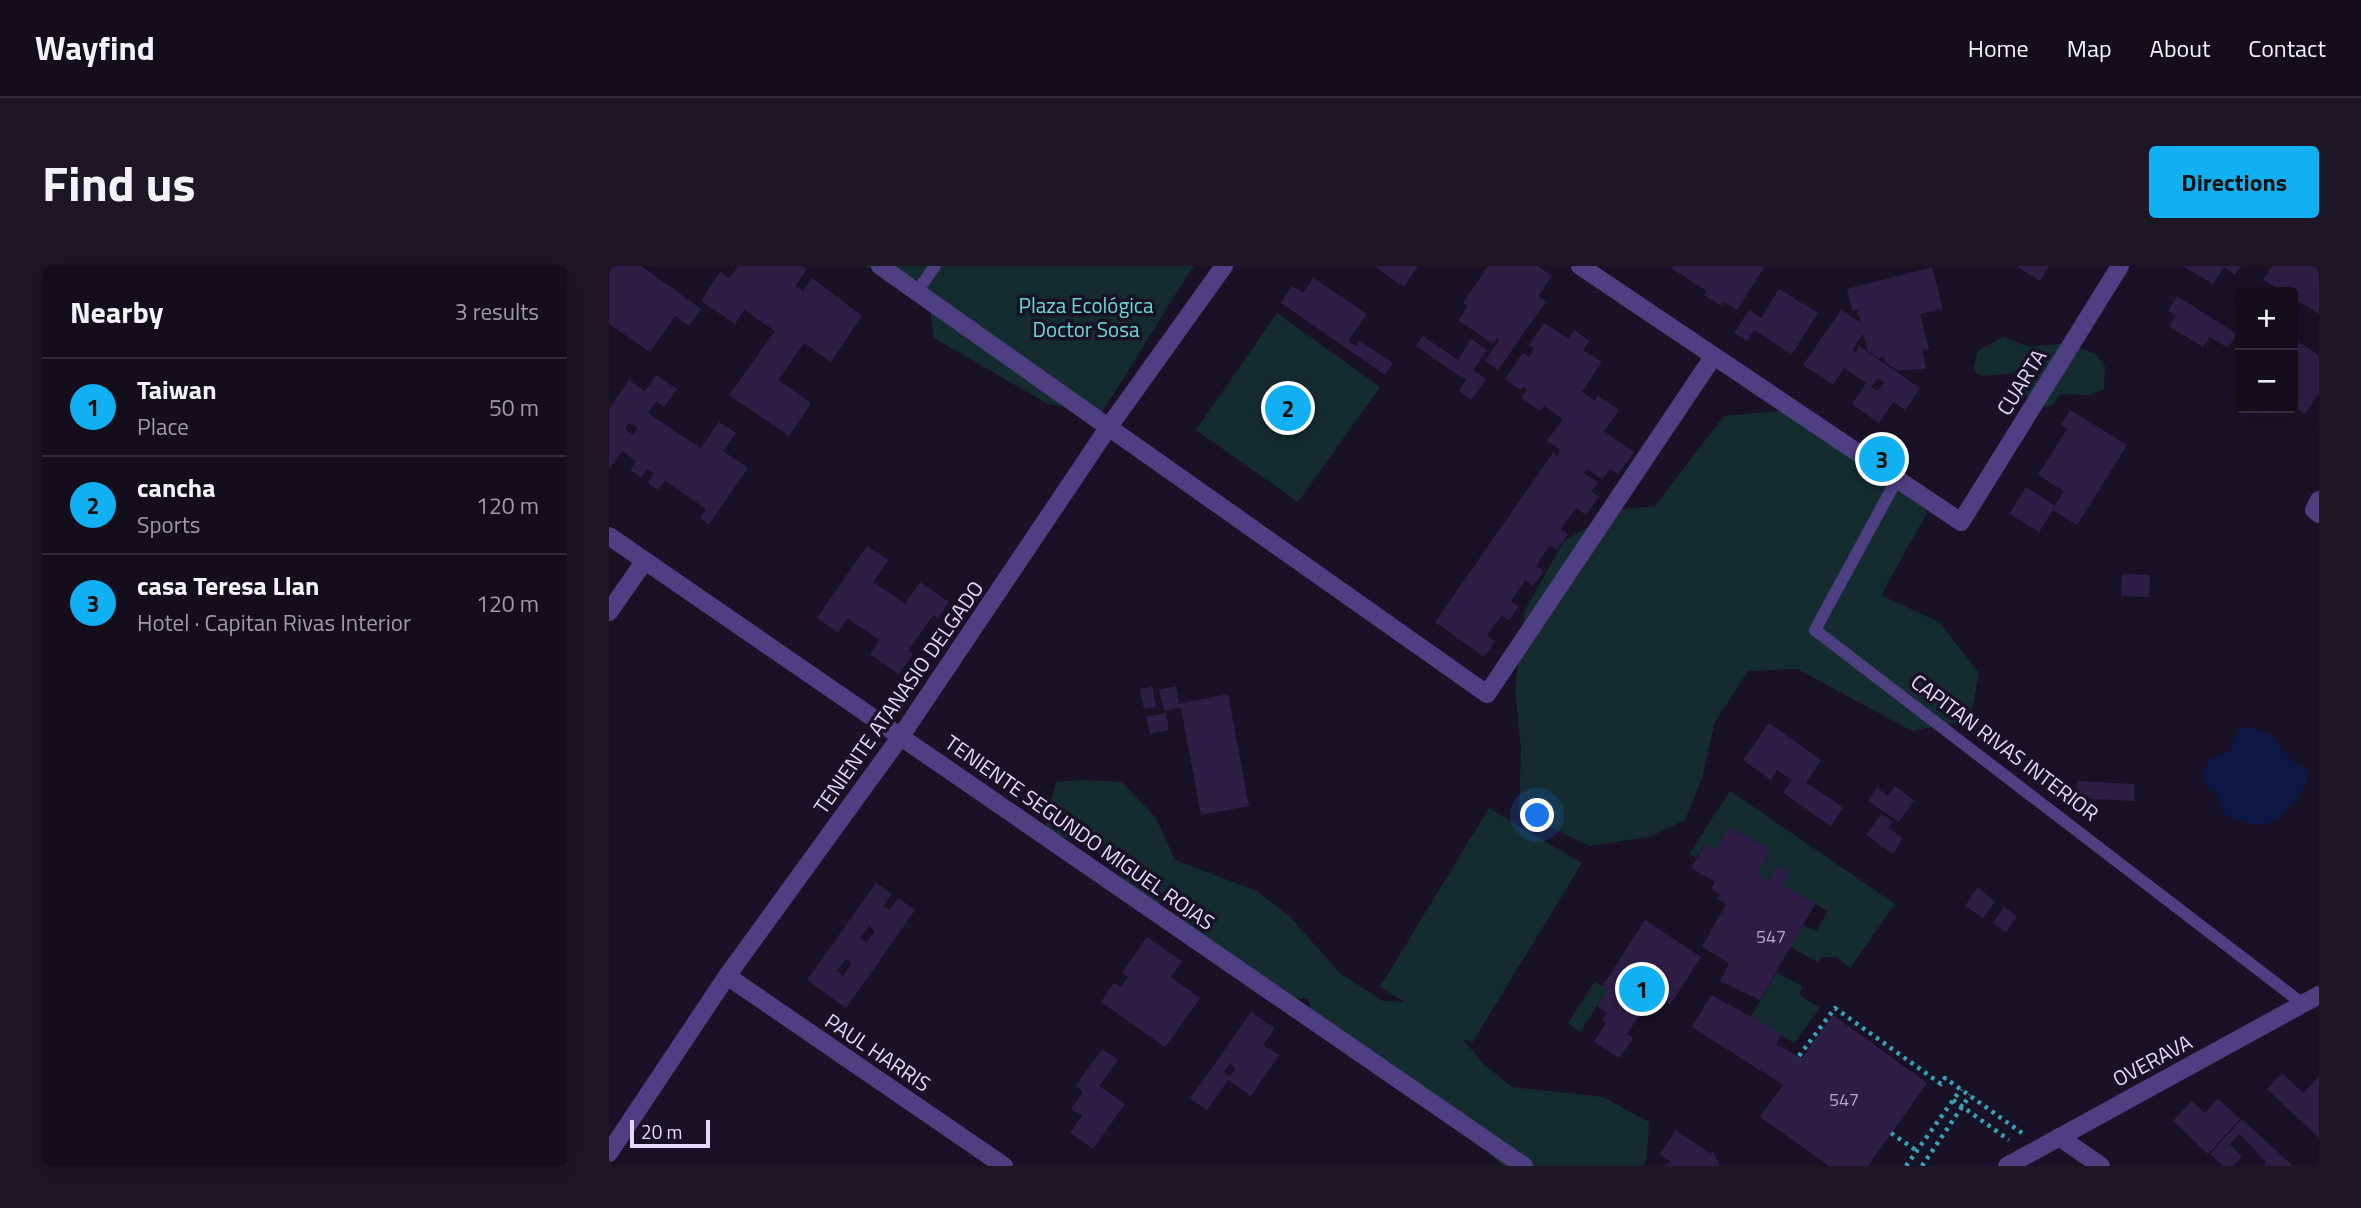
<!DOCTYPE html>
<meta charset="utf-8">
<style>
body{margin:0;font-family:"Titillium Web",sans-serif;background:#1c1625;color:#f1f3f6}
.controls{position:absolute;right:21px;top:21px;display:grid;overflow:hidden;border-radius:7px;box-shadow:0 7px 28px #0002}
.controls button{width:63px;height:63px;display:grid;place-items:center;padding:0;border:0;border-bottom:2px solid #322d3b;background:#130d1c;color:#f1f3f6;font:35px sans-serif}
.scale{position:absolute;left:21px;bottom:18px;width:80px;box-sizing:border-box;padding-left:7px;border:4px solid #e4d8fd;border-top:0;font-size:19px;line-height:24px;white-space:nowrap;color:#e4d8fd;-webkit-text-stroke:5px #191126;paint-order:stroke}
.you{position:absolute;left:929px;top:550px;width:24px;height:24px;margin:-18px;border:5px solid #fff;border-radius:50%;background:#1a73e8;box-shadow:0 0 0 10px #1a73e833}
.badge{display:grid;place-items:center;width:46px;height:46px;border-radius:50%;background:#10b0f2;color:#111;font-size:23px;font-weight:700}
.pin{position:absolute;translate:-50% -50%;border:4px solid #fff;box-shadow:0 2px 7px #0006}
.list{margin:0;padding:0;list-style:none}
h2{display:flex;justify-content:space-between;align-items:center;height:91px;margin:0;padding:0 28px;font-size:30px}
h2 small{font-size:23px;font-weight:400;color:#9d9ca3}
.list li{display:grid;grid-template-columns:46px 1fr auto;gap:21px;align-items:center;box-sizing:border-box;height:98px;padding:0 28px;border-top:2px solid #322d3b}
.list b{display:block;font-size:26px;white-space:nowrap}
.list p{margin:0;font-size:23px;white-space:nowrap;color:#9d9ca3}
.list em{font-size:23px;font-style:normal;color:#9d9ca3}
.map{position:relative;flex:none;width:1710px;height:900px;overflow:hidden;border-radius:7px}
header{display:flex;align-items:center;gap:42px;box-sizing:border-box;height:98px;padding:0 35px;background:#130d1c;border-bottom:2px solid #322d3b}
header strong{font-size:33px}
nav{display:flex;gap:38px;margin-inline-start:auto;font-size:24px}
.intro{display:flex;align-items:center;justify-content:space-between;box-sizing:border-box;height:168px;padding:0 42px}
h1{margin:0;font-size:49px}
.button{padding:18px 32px;border-radius:7px;background:#10b0f2;color:#111;font-size:24px;font-weight:700}
main{display:flex;gap:42px;padding:0 42px}
aside{flex:1;background:#130d1c;border-radius:7px;box-shadow:0 7px 28px #0002}
.map>svg:first-child{display:block}
.green{fill:#142c30}
.water{fill:#0d1743}
.building{fill:#2e1e46;fill-rule:evenodd}
.lines{fill:none;stroke-linecap:round;stroke-linejoin:round}
.path{stroke:#37a2b3;stroke-width:4.5;stroke-dasharray:3.5 5;stroke-linecap:butt}
.lane{stroke:#4e3f83;stroke-width:12}
.street{stroke:#4e3f83;stroke-width:18}
.labels{text-anchor:middle;dominant-baseline:central;stroke-width:7;stroke-linejoin:round;paint-order:stroke}
.number-label{font-size:18px;fill:#b6aacf}
.park-label{font-size:21px;fill:#68dad3;stroke:#191126}
.street-label{font-size:21px;fill:#e4d8fd;stroke:#191126}
</style>
<header>
<strong>Wayfind</strong>
<nav><a>Home</a><a>Map</a><a>About</a><a>Contact</a></nav>
</header>
<div class="intro"><h1>Find us</h1><a class="button">Directions</a></div>
<main>
<aside>
<h2>Nearby<small>3 results</small></h2>
<ul class="list">
<li><span class="badge">1</span><div><b>Taiwan</b><p>Place</p></div><em>50 m</em></li>
<li><span class="badge">2</span><div><b>cancha</b><p>Sports</p></div><em>120 m</em></li>
<li><span class="badge">3</span><div><b>casa Teresa Llan</b><p>Hotel · Capitan Rivas Interior</p></div><em>120 m</em></li>
</ul>
</aside>
<div class="map">
<svg width="1710" height="900" viewBox="0 0 1710 900">
<rect width="100%" height="100%" fill="#191126"/>
<g class="green">
<path d="M253,0H585C552,48 525,99 492,147L439,138L325,72L317,16Z"/>
<path d="M668,47L771,121L689,236L587,164Z"/>
<path d="M1394,71L1421,81L1457,77L1486,88L1496,100L1495,123L1481,129L1451,128L1444,139L1437,141L1423,136L1413,125L1415,111L1410,107L1374,110L1367,107L1365,100L1369,85Z"/>
<path d="M1171,145L1246,187L1288,195L1318,247L1272,329L1330,356L1370,407L1361,454L1303,465L1188,403L1139,405L1106,456L1093,512L1076,554L1040,571L980,580L910,546L912,482L906,424L916,344L955,275L1008,244L1046,240L1115,150Z"/>
<path d="M473,514L513,516L547,552L566,594L648,625L680,650L732,708L774,735L795,736L771,721L880,542L973,597L863,777L853,772L874,798L903,821L994,831L1040,856L1038,892L1034,900H894L880,887L862,861L710,770L699,733L657,731L584,679L561,638H521L505,593L436,563L447,516Z"/>
<path d="M1121,525L1286,638L1241,702L1227,691H1213L1209,696L1181,681L1194,659L1207,665L1219,645L1173,619L1180,606L1169,600L1160,615L1148,608L1161,584L1120,561L1107,584L1096,578L1087,592L1080,588Z"/>
<path d="M1167,707L1194,720L1190,729L1211,742L1185,777L1142,751Z"/>
<path d="M986,715L998,724L971,766L959,757Z"/>
</g>
<path class="water" d="M1638,461L1663,469L1684,496L1699,503C1699,516 1694,524 1687,534C1665,564 1646,564 1614,548L1609,529L1598,522L1593,509L1600,493L1620,486L1629,463Z"/>
<g class="building">
<path d="M0,0H32L92,43L80,60L66,50L41,86L0,58Z"/>
<path d="M129,0H194L198,3L186,20L194,25L203,12L253,50L222,96L195,77L169,114L202,137L180,170L120,129L166,65L135,44L126,58L92,35L111,6L120,13Z"/>
<path d="M765,0H809L795,21Z"/>
<path d="M879,0H929L943,10L929,30L937,35L889,104L876,95L890,74L888,72L884,78L849,54L859,40L854,37Z"/>
<path d="M1064,0H1156L1128,44L1115,36L1113,40L1095,29L1098,25L1063,3Z"/>
<path d="M1407,0H1440L1431,15Z"/>
<path d="M1574,0H1632L1626,9L1615,1L1604,18Z"/>
<path d="M1663,0H1710V48L1684,32V26H1675L1654,14Z"/>
<path d="M1323,1L1334,43L1311,48L1320,83L1313,84L1317,103L1288,104L1277,97L1275,91L1269,92L1259,85L1254,68L1243,84L1247,86L1250,80L1311,122L1296,144L1284,136L1270,157L1243,138L1257,117L1235,102L1224,119L1194,99L1232,44L1252,57L1248,44L1243,45L1238,23ZM1269,112L1275,117L1269,125L1262,121Z"/>
<path d="M704,12L758,48L739,75L747,80L751,75L784,97L776,109L672,37L683,20L694,27Z"/>
<path d="M1170,23L1209,47L1183,88L1145,64L1138,75L1125,67L1140,44L1152,52Z"/>
<path d="M1568,30L1628,68L1619,82L1601,71L1594,81L1560,60L1567,50L1559,45Z"/>
<path d="M935,57L959,73L965,64L980,75L974,84L993,96L973,126L986,135L989,130L1010,144L995,165L1025,186L1009,208L1001,203L993,213L978,203L975,207L989,216L982,225L990,231L977,249L967,242L952,263L959,268L948,284L941,279L927,300L935,305L924,320L916,314L902,335L910,340L900,354L892,350L878,370L886,375L875,391L826,356L944,187L948,190L952,184L938,175L954,153L935,140L931,145L912,132L918,124L914,121L912,124L896,113L914,87L920,91L925,83L920,79Z"/>
<path d="M814,70L849,94L862,73L878,84L864,104L877,113L862,134L850,125L857,114L807,80Z"/>
<path d="M1689,76L1710,89V127L1696,148L1684,140V85Z"/>
<path d="M47,109L68,123L55,141L47,136L39,147L92,182L110,156L127,167L114,185L139,202L100,258L91,252L97,243L56,215L49,224L39,217L45,207L38,203L32,211L21,204L27,195L13,185L0,203V143L20,114L36,125ZM20,157L29,162L24,169L16,163Z"/>
<path d="M1461,144L1518,179L1468,259L1444,244L1430,266L1400,248L1417,221L1446,240L1455,225L1429,209L1458,163L1452,159Z"/>
<path d="M258,280L279,294L264,316L296,338L311,316L340,336L329,352L324,349L299,385L304,388L290,408L261,388L270,374L239,352L229,366L208,352Z"/>
<path d="M1513,308L1541,309L1540,331L1512,330Z"/>
<path d="M543,420L547,441L535,443L531,423Z"/>
<path d="M567,420L570,438L619,428L640,540L592,549L572,442L555,445L550,424Z"/>
<path d="M557,447L560,464L541,468L537,451Z"/>
<path d="M1160,457L1212,494L1197,516L1234,542L1222,560L1174,527L1183,514L1168,504L1162,514L1134,494Z"/>
<path d="M1468,515L1525,518V535L1467,532Z"/>
<path d="M1286,520L1305,534L1290,556L1259,535L1268,522L1279,530Z"/>
<path d="M1272,548L1284,556L1279,562L1294,572L1284,588L1257,569Z"/>
<path d="M1120,561L1161,584L1148,608L1160,615L1169,600L1181,606L1173,619L1206,638L1151,734L1111,715L1120,697L1093,681L1117,638L1108,633L1111,628L1102,623L1106,616L1082,602L1096,578L1107,584Z"/>
<path d="M267,617L283,628L274,640L281,644L289,632L306,644L237,742L198,714ZM260,660L266,665L257,677L251,672ZM237,693L243,697L234,710L228,705Z"/>
<path d="M1369,621L1386,636L1374,652L1356,640Z"/>
<path d="M1395,641L1408,650L1397,666L1384,657Z"/>
<path d="M1036,654L1092,691L1061,739L1044,728L1018,768L1024,772L1010,792L985,776L997,757L993,754L998,747L988,740L998,724L993,721Z"/>
<path d="M538,671L573,695L562,711L591,732L556,781L492,736L505,717L512,721L519,711L513,707Z"/>
<path d="M1102,729L1172,767L1167,779L1193,792L1224,749L1318,817L1259,900H1220L1151,851L1174,819L1083,761Z"/>
<path d="M642,746L666,762L654,779L670,789L642,830L619,814L598,844L581,833ZM621,798L627,802L621,810L615,806Z"/>
<path d="M493,783L509,794L490,820L516,838L484,883L461,867L473,850L462,843L474,826L467,820Z"/>
<path d="M1673,807L1694,827L1710,810V872L1658,823Z"/>
<path d="M1609,833L1631,853L1599,888L1564,855L1583,835L1596,847Z"/>
<path d="M1633,853L1684,900H1654L1657,896L1630,868L1621,878L1633,891L1624,900H1614L1601,888Z"/>
<path d="M1067,864L1101,887L1104,886L1111,900H1052L1062,896L1051,888Z"/>
</g>
<g class="lines">
<g class="path">
<path d="M1190,790L1226,742L1332,818L1336,812L1413,867"/>
<path d="M1344,834L1400,874"/>
<path d="M1282,867L1308,885"/>
<path d="M1297,900L1352,823"/>
<path d="M1313,900L1361,829"/>
</g>
<g class="lane">
<path d="M307,27L326,0"/>
<path d="M1287,215L1206,364L1694,738"/>
</g>
<g class="street">
<path d="M271,0L878,428L1104,91"/>
<path d="M971,0L1352,256L1511,0"/>
<path d="M1710,234L1705,244L1710,248"/>
<path d="M0,270L915,900"/>
<path d="M0,346L35,296"/>
<path d="M118,710L395,900"/>
<path d="M1450,871L1492,900"/>
<path d="M0,887L118,710L292,470L499,162L615,0"/>
<path d="M1398,900L1710,729"/>
</g>
</g>
<g class="labels">
<g class="number-label">
<text x="1162" y="670">547</text>
<text x="1235" y="833">547</text>
</g>
<g class="park-label">
<text x="477" y="39">Plaza Ecológica<tspan x="477" dy="24">Doctor Sosa</tspan></text>
</g>
<g class="street-label">
<text transform="translate(1412 116) rotate(-58)">CUARTA</text>
<text transform="translate(289 431) rotate(-55)">TENIENTE ATANASIO DELGADO</text>
<text transform="translate(1396 481) rotate(37)">CAPITAN RIVAS INTERIOR</text>
<text transform="translate(471 566) rotate(35)">TENIENTE SEGUNDO MIGUEL ROJAS</text>
<text transform="translate(269 786) rotate(34)">PAUL HARRIS</text>
<text transform="translate(1543 794) rotate(-28)">OVERAVA</text>
</g>
</g>
</svg>
<div class="controls">
<button>+</button>
<button>−</button>
</div>
<div class="scale">20 m</div>
<div class="you"></div>
<div class="pin badge" style="left:1033px;top:723px">1</div>
<div class="pin badge" style="left:679px;top:142px">2</div>
<div class="pin badge" style="left:1273px;top:193px">3</div>
</div>
</main>
